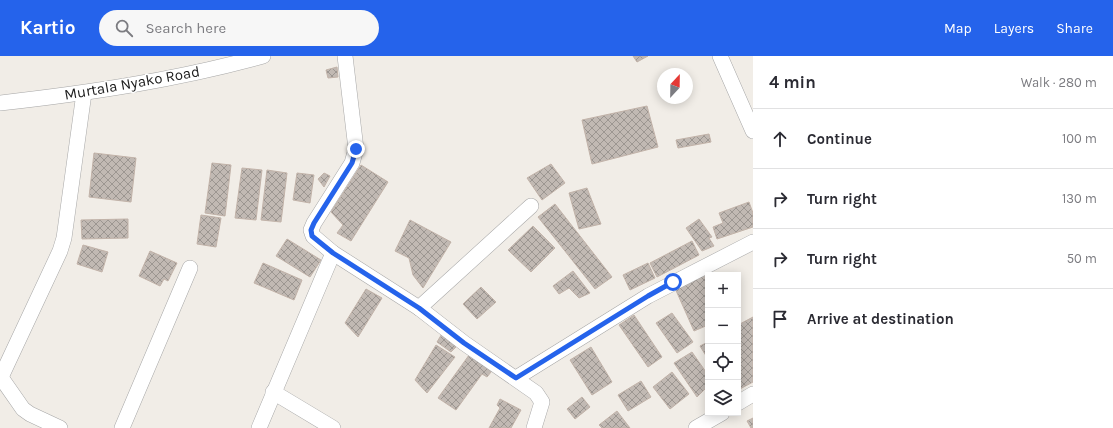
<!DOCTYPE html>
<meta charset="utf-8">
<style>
body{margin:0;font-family:Karla,sans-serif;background:#f7f7f7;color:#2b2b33}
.controls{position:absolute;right:12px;bottom:12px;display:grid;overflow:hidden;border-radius:0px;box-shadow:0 2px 10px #0003}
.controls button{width:36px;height:36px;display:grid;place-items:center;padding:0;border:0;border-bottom:1px solid #e1e1e2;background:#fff;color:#2b2b33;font:20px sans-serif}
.compass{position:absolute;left:657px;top:12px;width:36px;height:36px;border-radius:50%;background:#fff;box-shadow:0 2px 10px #0003;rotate:22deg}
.stop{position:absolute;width:12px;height:12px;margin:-9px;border:3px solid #2563eb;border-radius:50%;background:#fff}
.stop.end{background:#2563eb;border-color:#fff;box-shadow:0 1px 4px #0008}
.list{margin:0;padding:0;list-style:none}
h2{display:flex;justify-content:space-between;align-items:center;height:52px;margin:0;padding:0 16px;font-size:17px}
h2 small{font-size:13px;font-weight:400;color:#7c7c81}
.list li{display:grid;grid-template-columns:26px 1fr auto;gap:12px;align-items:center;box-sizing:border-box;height:60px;padding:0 16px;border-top:1px solid #e1e1e2}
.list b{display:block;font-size:15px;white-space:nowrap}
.list em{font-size:13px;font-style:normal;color:#7c7c81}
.icon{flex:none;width:22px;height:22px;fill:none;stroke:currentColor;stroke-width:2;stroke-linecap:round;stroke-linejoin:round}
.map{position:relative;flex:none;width:753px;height:372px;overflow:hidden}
header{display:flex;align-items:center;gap:24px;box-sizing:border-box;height:56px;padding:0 20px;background:#2563eb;color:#fff}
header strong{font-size:19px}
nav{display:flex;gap:22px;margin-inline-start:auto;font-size:14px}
.search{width:280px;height:36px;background:#f7f7f7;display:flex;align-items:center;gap:10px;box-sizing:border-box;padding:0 14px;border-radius:22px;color:#7c7c81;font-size:15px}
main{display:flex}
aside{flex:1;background:#fff}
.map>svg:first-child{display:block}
.building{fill:url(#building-cross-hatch);stroke:#c2b3a9}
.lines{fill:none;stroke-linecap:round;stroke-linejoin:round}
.minor-casing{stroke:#a7a7a7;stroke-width:16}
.minor{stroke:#fff;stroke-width:15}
.route{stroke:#2563eb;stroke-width:5}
.labels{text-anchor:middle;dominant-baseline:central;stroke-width:3;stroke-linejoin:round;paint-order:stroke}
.street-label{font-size:15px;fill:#202020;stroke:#fff}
</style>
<header>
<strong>Kartio</strong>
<div class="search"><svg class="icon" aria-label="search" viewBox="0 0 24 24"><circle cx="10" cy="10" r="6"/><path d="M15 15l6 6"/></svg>Search here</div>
<nav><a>Map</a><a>Layers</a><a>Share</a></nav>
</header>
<main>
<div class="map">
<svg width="753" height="372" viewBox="0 0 753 372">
<defs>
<pattern id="building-cross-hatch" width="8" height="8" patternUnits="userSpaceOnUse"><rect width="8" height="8" fill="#c1b9b3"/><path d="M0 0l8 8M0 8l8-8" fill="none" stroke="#9c9691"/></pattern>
</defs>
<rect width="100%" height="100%" fill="#f1ede7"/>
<g class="building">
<path d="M633,0H648L637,6Z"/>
<path d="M337,11L338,21L328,22L326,14Z"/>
<path d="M647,50L658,91L592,108L582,64Z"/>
<path d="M709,78L711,86L678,92L676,84Z"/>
<path d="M94,97L136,102L131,146L89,141Z"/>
<path d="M212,107L231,109L225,160L205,157Z"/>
<path d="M551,108L565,127L542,144L527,122Z"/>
<path d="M361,109L388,126L351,185L337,177L343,169L331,156Z"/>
<path d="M242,112L262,114L256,164L235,162Z"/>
<path d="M267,114L287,117L281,166L261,164Z"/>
<path d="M297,117L314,119L310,147L293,144Z"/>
<path d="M324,117L330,120L324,131L318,123Z"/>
<path d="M587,132L601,168L579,173L569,137Z"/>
<path d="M749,146L753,157V171L717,183L713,171L723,167L719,157Z"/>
<path d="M555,148L612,221L595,233L538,161Z"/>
<path d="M201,159L221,162L216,191L197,188Z"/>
<path d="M128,163V182L82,183L81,164Z"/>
<path d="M699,163L712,181L709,182L714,190L702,195L686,172Z"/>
<path d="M410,164L451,186L423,232L413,219L409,202L395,195Z"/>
<path d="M533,170L555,192L531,216L508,194Z"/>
<path d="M287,183L321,204L310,221L276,200Z"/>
<path d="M692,185L699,199L657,221L650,207Z"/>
<path d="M83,189L108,196L102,216L77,208Z"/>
<path d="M150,195L177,207L168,225L164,223L160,230L139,220Z"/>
<path d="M263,207L302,224L294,244L254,227Z"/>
<path d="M648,207L655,222L630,234L623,219Z"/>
<path d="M573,215L590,237L579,242L569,232L559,238L553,230Z"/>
<path d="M705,217L708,225V269L694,275L674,230Z"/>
<path d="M481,231L496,246L477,263L463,248Z"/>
<path d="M366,233L382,242L358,281L345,267Z"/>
<path d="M672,257L693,286L677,297L656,267Z"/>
<path d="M634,259L662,301L648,311L619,269Z"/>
<path d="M753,261V326L738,334V269Z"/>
<path d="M443,276L459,288L451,296L437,286Z"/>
<path d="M708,286V303L700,290Z"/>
<path d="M436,289L455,301L427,337L415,324Z"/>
<path d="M591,291L612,326L592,339L570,304Z"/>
<path d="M472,295L495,311L487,321L482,318L456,354L438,342Z"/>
<path d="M692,296L708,319V330L697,341L674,307Z"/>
<path d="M672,316L689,338L670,353L653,331Z"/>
<path d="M641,325L651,341L628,355L618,339Z"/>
<path d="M582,341L590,351L575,363L567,353Z"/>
<path d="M500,343L521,354L511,372H489L500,352L497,349Z"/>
<path d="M617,355L630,372H602L599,369Z"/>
<path d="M753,362V372H751L747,365Z"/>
</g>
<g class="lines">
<defs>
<g id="minor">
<path d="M345,0L356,93L352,107L314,167L311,174L313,180L333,197L419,252L464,287L536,337L542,346L534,372"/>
<path d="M720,0L753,75"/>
<path d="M0,47C89,37 176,24 263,0"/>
<path d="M419,252L531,150"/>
<path d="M0,320L23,353L30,358L60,372"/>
<path d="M1,321L60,195L64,182L84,37"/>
<path d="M516,322L648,240L753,186"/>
<path d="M273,336L333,372"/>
<path d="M738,347L753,338"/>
<path d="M122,372L190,212"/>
<path d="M259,372L333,197"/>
<path d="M696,372L722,357"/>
</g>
</defs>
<use href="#minor" class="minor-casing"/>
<use href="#minor" class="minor"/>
</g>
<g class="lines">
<path class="route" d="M356,93L352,107L314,167L311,174L312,180L333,197L419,252L464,287L516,322L648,240L673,226"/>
</g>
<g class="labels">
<g class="street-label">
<text transform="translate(132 27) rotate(-10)">Murtala Nyako Road</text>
</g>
</g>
</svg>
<div class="controls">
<button>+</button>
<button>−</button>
<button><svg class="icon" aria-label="locate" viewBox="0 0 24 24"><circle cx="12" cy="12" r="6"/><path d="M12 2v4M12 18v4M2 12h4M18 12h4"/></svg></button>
<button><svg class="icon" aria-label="layers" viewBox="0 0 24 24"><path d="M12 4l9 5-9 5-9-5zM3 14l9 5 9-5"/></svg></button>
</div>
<svg class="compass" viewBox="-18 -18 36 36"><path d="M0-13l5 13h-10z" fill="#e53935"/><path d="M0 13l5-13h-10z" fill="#7c7c81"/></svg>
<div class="stop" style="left:673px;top:226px"></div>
<div class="stop end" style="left:356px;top:93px"></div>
</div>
<aside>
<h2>4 min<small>Walk · 280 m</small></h2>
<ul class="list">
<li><svg class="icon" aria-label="ahead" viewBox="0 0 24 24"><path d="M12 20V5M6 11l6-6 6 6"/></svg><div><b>Continue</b></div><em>100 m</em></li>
<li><svg class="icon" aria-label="right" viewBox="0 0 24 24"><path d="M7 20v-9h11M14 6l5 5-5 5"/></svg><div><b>Turn right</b></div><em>130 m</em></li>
<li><svg class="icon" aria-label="right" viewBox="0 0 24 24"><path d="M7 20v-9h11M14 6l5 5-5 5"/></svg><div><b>Turn right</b></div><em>50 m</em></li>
<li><svg class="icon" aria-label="arrive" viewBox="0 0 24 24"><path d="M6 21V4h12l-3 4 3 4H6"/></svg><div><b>Arrive at destination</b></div></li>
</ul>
</aside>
</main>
